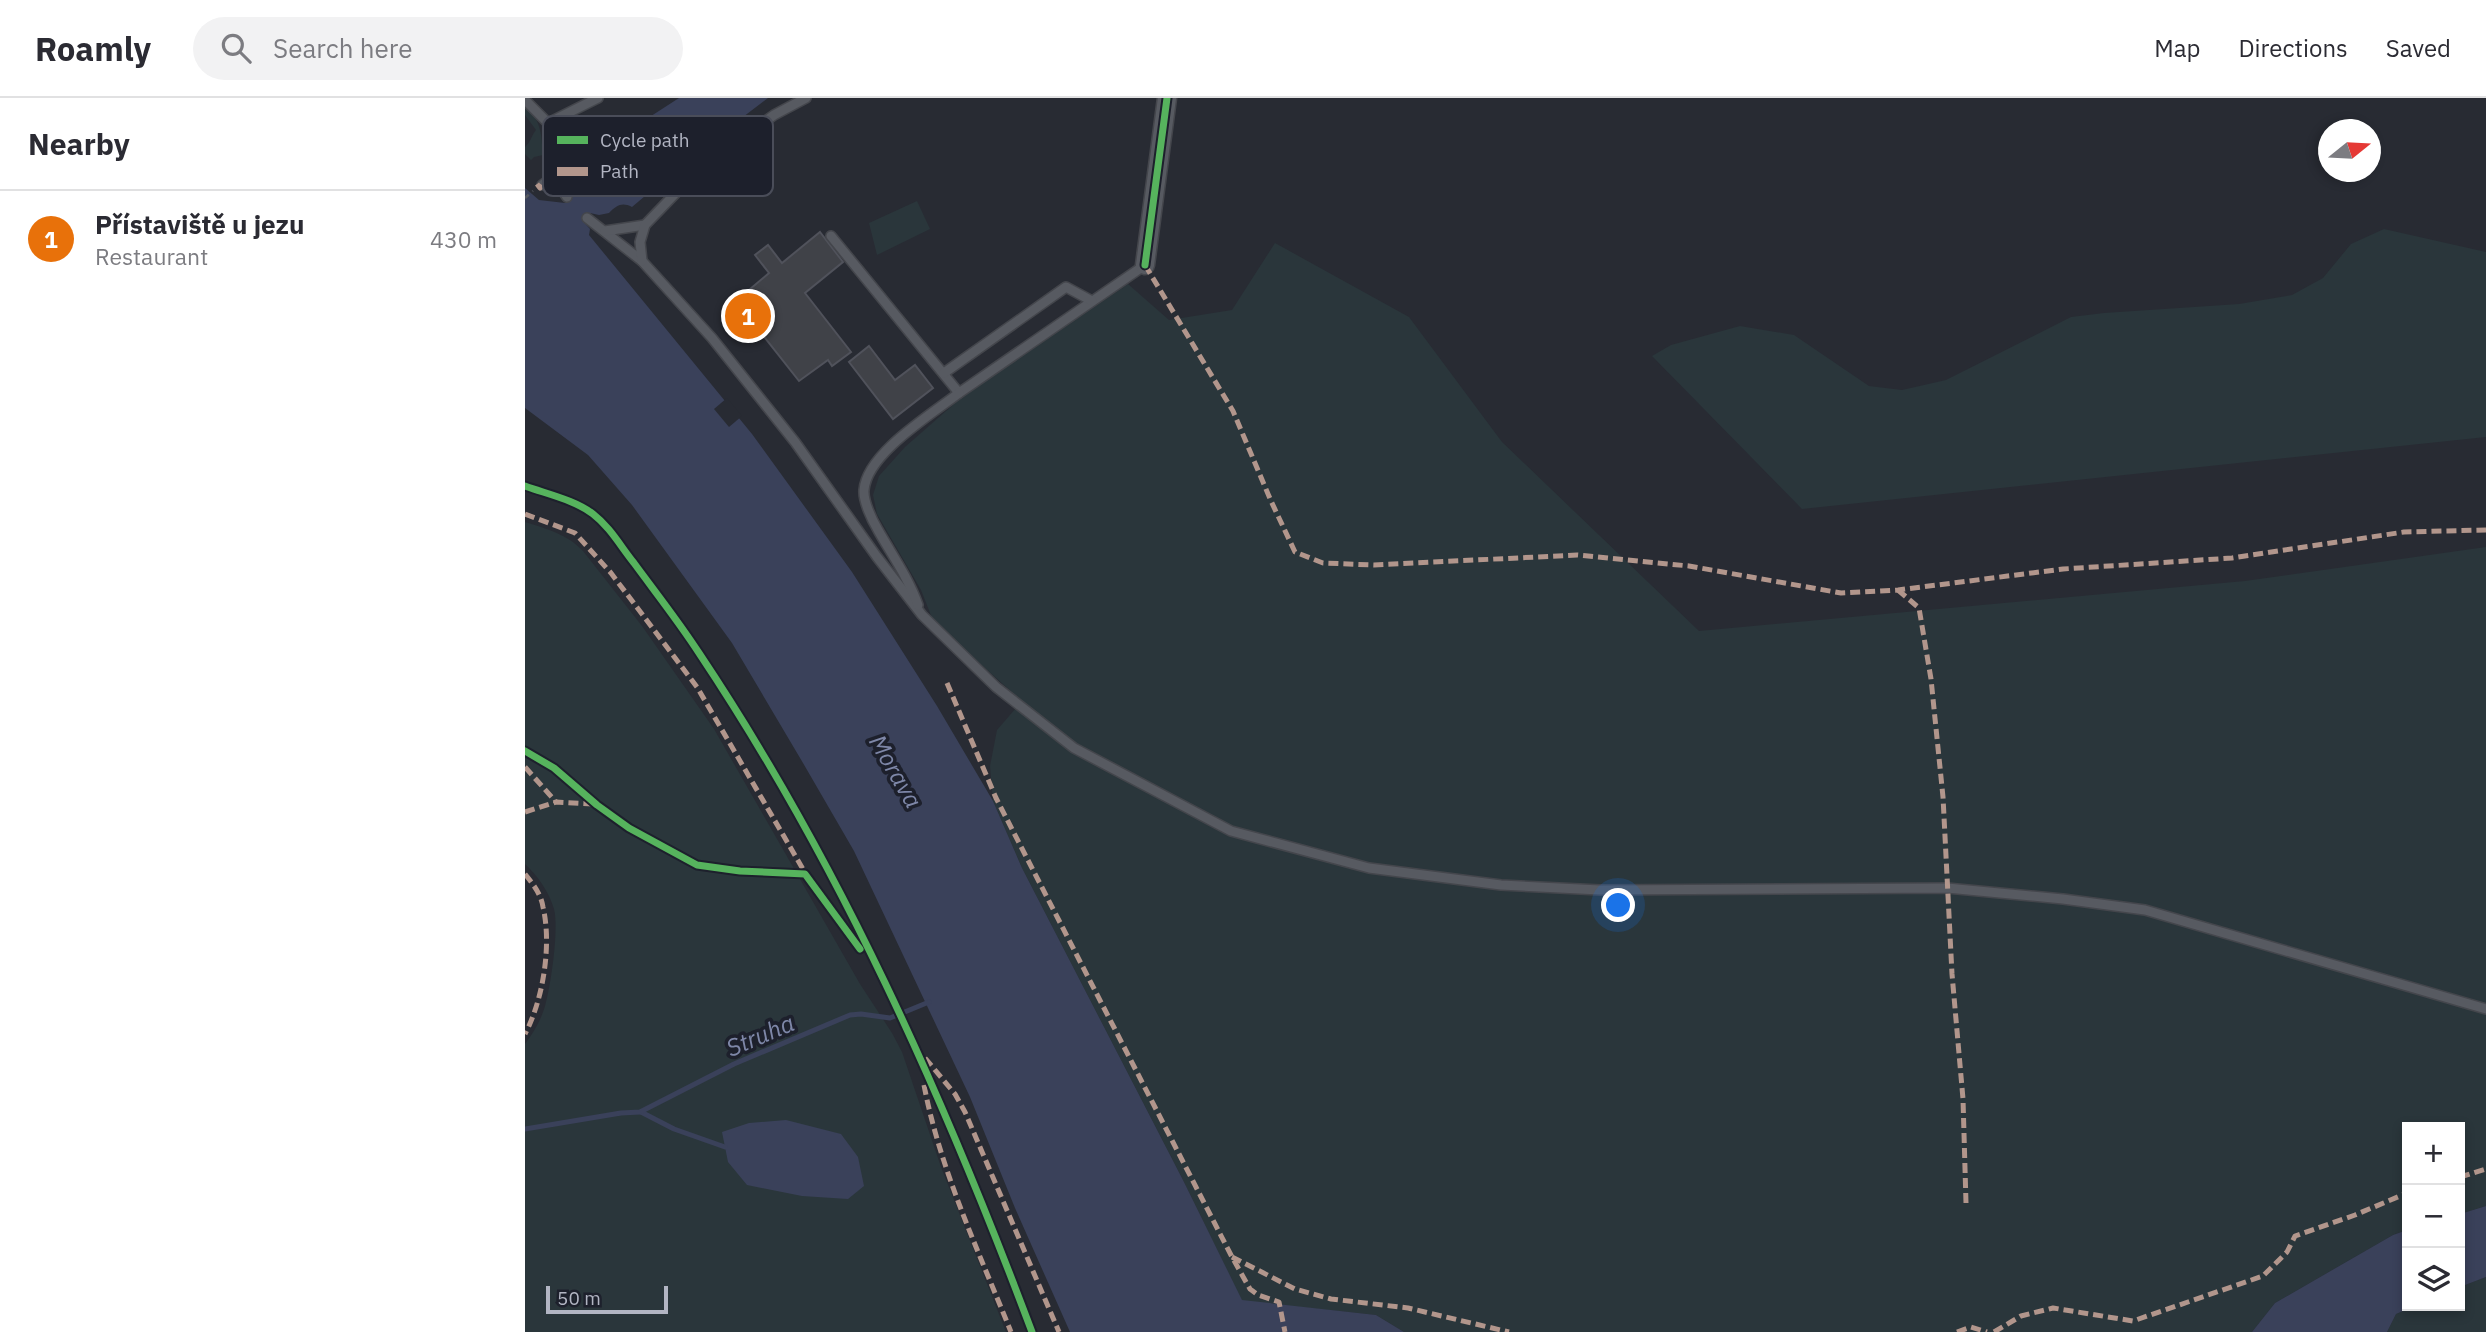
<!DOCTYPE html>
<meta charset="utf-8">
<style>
body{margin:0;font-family:"IBM Plex Sans",sans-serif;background:#f2f2f3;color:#2b2b33}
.controls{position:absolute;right:21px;bottom:21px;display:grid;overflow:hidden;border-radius:0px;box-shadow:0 4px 10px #0003}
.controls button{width:63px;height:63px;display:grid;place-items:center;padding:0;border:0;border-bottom:2px solid #e1e1e2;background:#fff;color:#2b2b33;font:35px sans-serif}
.compass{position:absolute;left:1793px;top:21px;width:63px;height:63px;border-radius:50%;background:#fff;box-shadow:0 4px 10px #0003;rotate:72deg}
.scale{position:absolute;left:21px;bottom:18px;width:122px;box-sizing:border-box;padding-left:7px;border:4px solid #b2b5c3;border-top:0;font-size:19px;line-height:24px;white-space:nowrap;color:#b2b5c3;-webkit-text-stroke:5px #1d202c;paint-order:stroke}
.you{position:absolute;left:1094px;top:808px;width:24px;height:24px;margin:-18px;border:5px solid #fff;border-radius:50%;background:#1a73e8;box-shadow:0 0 0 10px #1a73e833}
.badge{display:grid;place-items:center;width:46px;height:46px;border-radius:50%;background:#0b8043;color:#fff;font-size:23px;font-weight:700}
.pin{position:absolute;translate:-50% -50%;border:4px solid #fff;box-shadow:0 2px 7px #0006}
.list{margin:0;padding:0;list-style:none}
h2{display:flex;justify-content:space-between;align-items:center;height:91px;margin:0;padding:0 28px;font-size:30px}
h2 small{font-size:23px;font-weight:400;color:#7c7c81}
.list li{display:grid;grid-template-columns:46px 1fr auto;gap:21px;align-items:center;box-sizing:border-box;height:98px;padding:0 28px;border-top:2px solid #e1e1e2}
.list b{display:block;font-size:26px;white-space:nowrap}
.list p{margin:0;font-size:23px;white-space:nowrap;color:#7c7c81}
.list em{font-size:23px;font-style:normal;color:#7c7c81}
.icon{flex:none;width:38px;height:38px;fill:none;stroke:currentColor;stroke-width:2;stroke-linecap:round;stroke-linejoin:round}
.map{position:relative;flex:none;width:1961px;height:1234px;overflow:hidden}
header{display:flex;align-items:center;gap:42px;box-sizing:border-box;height:98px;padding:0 35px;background:#fff;border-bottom:2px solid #e1e1e2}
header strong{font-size:33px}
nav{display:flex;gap:38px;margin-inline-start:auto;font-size:24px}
.search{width:490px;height:63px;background:#f2f2f3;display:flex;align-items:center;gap:18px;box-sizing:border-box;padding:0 24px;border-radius:38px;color:#7c7c81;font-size:26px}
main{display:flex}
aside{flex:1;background:#fff}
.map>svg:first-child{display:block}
.green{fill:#2a363b}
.water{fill:#3a415a}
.pier{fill:#282b33}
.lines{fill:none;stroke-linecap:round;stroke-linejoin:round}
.stream{stroke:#3a415a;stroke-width:5}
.building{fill:#404248;stroke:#50525b;stroke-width:2}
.service-casing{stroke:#44464c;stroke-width:12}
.minor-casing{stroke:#44464c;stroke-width:21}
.path{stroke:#56595f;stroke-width:2.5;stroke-dasharray:5 5;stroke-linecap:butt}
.service{stroke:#575a61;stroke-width:9}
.minor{stroke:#575a61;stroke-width:18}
.quiet{stroke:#b2968c;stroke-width:5;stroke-dasharray:10 5;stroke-linecap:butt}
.cycleway-casing{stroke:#1d202c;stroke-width:11}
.cycleway{stroke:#56b35d;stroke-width:7}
.labels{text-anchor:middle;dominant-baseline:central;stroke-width:7;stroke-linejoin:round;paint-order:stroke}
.water-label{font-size:24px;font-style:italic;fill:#7e87a8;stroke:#1d202c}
.key{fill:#1d202c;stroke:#4a4d59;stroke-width:2}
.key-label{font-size:19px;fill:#b2b5c3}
</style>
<header>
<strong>Roamly</strong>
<div class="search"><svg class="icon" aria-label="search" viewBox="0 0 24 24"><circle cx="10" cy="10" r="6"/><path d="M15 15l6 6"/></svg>Search here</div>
<nav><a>Map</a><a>Directions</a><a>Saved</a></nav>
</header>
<main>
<aside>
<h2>Nearby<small></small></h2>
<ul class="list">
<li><span class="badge" style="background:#e8710a">1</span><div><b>Přístaviště u jezu</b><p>Restaurant</p></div><em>430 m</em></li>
</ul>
</aside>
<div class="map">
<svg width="1961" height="1234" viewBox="0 0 1961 1234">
<rect width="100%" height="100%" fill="#282b33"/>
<g class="green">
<path d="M0,7C17,25 16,34 18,57L9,59L6,62L0,56V49C6,44 6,38 11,32L0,17Z"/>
<path d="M392,103L405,131L352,157L344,125Z"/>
<path d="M1859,131L1961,154V339L1277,411L1127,258L1146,247L1215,228L1269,237L1344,288L1377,292L1421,282L1546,219L1579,215L1714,206L1767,197L1798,180L1826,146Z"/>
<path d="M750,145L884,219L977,344L1174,533L1720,483L1961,449V1108L1935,1116V1029H1882V1132L1868,1137L1750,1205L1727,1234H879L851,1217L717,1203L659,1084L497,770L468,703L465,668L472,632L497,603L409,525L396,492L352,416L348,397L354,378L380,349L437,299L603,186L644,222L707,212Z"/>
<path d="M0,424C22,431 42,436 58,453L117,528L189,631L335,886L367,935L377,954L416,1069L481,1234H0V946C9,934 16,922 20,908C26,887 34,831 29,811C24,794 13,778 0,766Z"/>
<path d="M1961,1179V1234H1862L1871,1216L1890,1208H1935V1189Z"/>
</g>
<g class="water">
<path d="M154,0H243L172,54L107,109C97,104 92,107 84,115L74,117L65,115L57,122L65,131L64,137L227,336L327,474L412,608L468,703L497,770L659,1084L717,1202L851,1217L879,1234H545L490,1110L445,999L329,753L278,665L207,545L107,407L63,357L0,310V90L14,102L40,105L48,97L47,90L51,81L72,53Z"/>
<path d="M261,1022L316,1036L333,1059L339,1088L323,1101L277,1098L222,1087L203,1064L197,1034L224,1025Z"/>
<path d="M1961,1108V1179L1935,1189V1116Z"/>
<path d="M1882,1132V1208H1890L1871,1216L1862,1234H1727L1750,1205L1868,1137Z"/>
</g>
<path class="pier" d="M202,300L217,318L204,329L189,311Z"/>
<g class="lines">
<g class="stream">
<path d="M116,1014L149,1031L200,1049"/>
<path d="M0,1031L96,1015L115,1014L209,966L325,917L336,916L365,920L404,904"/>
</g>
</g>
<g class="building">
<path d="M295,134L318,164L280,195L326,254L307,268L303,262L274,283L211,203L244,175L230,157L243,147L257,165Z"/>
<path d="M344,248L370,282L390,267L408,290L368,321L324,264Z"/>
</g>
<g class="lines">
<defs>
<g id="service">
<path d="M0,2L23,25V60L28,79L17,87"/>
<path d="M23,25L73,0"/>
<path d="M28,79L42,99"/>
<path d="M62,120L117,163L187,240L270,344L352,459L397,517L471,589L549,650L706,733L844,770L976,787L1075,792L1422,790L1538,801L1620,812L1961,911"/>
<path d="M80,133L120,127"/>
<path d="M306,138L434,295L620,167"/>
<path d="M117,163L115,144L120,127L173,72L249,17L281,0"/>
<path d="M419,275L541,189L567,203"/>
<path d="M393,507C383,479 367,457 353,432C347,422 338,403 339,392C342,355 407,316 434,295"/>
</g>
<path id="minor" d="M620,167L642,0"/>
</defs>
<use href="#service" class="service-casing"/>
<use href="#minor" class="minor-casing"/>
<path class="path" d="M0,100L8,93"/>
<use href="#service" class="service"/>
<use href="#minor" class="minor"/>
<g class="quiet">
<path d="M12,86L15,90L17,87"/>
<path d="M620,167L708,313L746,403L770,454L798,465L849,467L1052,457L1164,468L1316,495L1373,492L1538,471L1707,460L1879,434L1961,432"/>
<path d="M0,416L50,435L86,475L172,589L282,778"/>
<path d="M1373,492L1394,510L1406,581L1418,699L1427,876L1438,1001L1441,1105"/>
<path d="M422,585L471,700L707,1159L725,1191L733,1197L754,1204L760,1234"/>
<path d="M0,669L31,704"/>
<path d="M0,714L31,704L68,706"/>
<path d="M0,776C8,786 16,796 18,809C27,847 18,902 0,936"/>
<path d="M400,960L430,996L440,1014L534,1234"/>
<path d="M399,987C415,1072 454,1154 486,1234"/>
<path d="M1935,1079L1961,1071"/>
<path d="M707,1159L770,1191L806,1201L883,1210L984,1234"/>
<path d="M1432,1234L1446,1229L1462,1234"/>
<path d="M1469,1234L1496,1218L1528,1210L1608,1223L1738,1178L1762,1154L1770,1138L1830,1117L1882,1095"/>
</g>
<defs>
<g id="cycleway">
<path d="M620,167L642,0"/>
<path d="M0,388C22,396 50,402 68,416C85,429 96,449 109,465C131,495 154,524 174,555C315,766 418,997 507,1234"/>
<path d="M0,653L29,670L72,707L104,730L172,767L215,773L280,776L335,851"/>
</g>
</defs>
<use href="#cycleway" class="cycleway-casing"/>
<use href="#cycleway" class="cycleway"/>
</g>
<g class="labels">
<g class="water-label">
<text transform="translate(371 673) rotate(60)">Morava</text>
<text transform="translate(235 937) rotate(-23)">Struha</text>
</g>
</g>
<rect x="18" y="18" width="230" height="80" rx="10" class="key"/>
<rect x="32" y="38" width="31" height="8" fill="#56b35d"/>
<rect x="32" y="69" width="31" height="9" fill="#b2968c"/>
<g class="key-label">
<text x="75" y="49">Cycle path</text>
<text x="75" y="80">Path</text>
</g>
</svg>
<div class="controls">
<button>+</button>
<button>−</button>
<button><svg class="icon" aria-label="layers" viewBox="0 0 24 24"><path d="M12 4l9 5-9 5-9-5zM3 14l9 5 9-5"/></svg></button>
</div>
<svg class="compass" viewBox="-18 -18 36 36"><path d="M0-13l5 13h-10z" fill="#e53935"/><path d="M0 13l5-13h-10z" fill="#7c7c81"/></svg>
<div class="scale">50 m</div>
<div class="you"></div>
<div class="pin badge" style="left:223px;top:218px;background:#e8710a">1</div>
</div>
</main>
